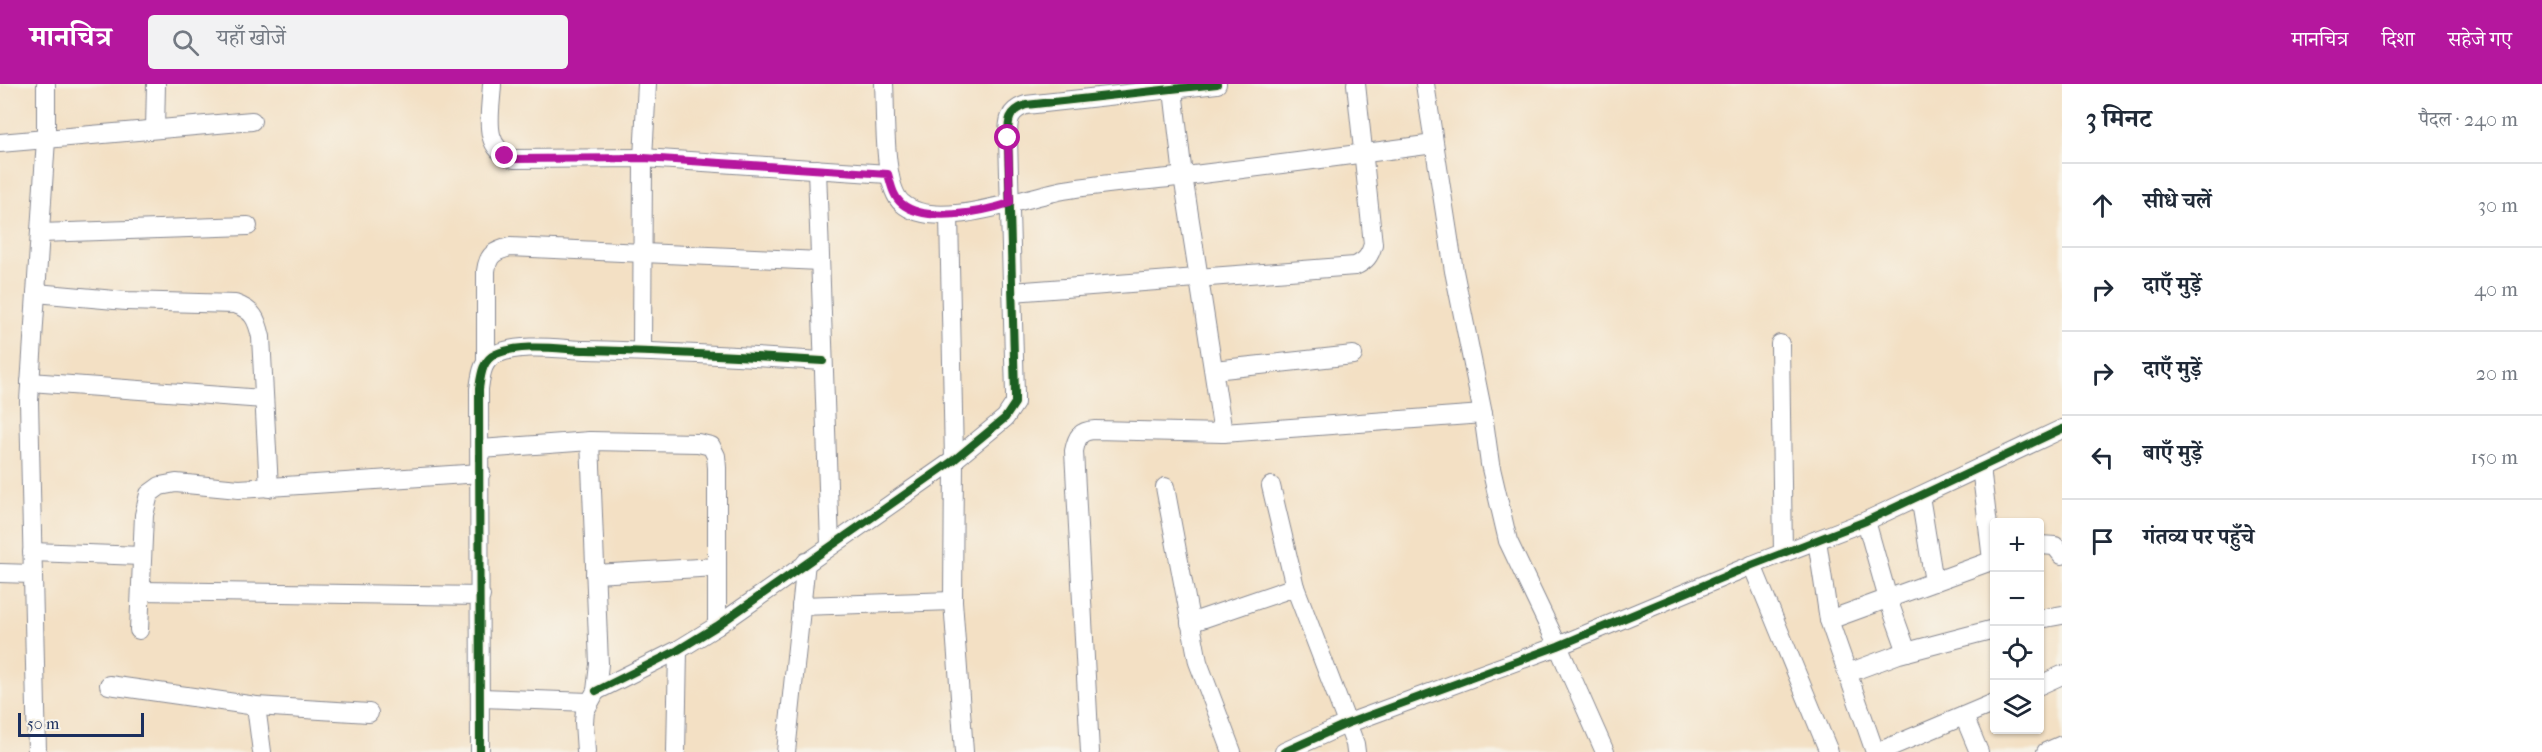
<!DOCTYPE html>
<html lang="hi">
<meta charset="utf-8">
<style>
body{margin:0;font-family:"IM FELL French Canon","Noto Serif Devanagari",serif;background:#f2f2f3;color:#1f2937}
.controls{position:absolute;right:18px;bottom:18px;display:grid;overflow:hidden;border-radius:6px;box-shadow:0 2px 4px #0004}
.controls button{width:54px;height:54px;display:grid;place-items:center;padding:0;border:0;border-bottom:2px solid #e0e1e3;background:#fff;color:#1f2937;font:30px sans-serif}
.scale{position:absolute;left:18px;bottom:15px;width:126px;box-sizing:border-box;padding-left:6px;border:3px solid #1b2f5e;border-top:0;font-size:16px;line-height:21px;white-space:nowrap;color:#1b2f5e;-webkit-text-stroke:4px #f7f3e8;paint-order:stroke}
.stop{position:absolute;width:18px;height:18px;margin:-14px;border:4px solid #b5179e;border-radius:50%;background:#fff}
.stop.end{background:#b5179e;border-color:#fff;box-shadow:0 2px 6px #0008}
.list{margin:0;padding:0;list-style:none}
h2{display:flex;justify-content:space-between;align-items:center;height:78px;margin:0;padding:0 24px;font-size:26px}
h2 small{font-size:20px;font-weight:400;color:#747a83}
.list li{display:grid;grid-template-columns:39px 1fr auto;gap:18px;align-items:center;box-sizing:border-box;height:84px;padding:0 24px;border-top:2px solid #e0e1e3}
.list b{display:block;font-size:22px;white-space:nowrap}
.list em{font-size:20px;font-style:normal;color:#747a83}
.icon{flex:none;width:33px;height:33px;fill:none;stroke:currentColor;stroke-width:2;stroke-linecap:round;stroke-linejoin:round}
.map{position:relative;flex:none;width:2062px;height:668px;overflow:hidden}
header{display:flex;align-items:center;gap:36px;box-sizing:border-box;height:84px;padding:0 30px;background:#b5179e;color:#fff}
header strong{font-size:28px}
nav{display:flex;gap:33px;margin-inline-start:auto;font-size:21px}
.search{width:420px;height:54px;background:#f2f2f3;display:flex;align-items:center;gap:15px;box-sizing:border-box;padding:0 21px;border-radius:6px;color:#747a83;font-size:22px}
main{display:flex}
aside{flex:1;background:#fff}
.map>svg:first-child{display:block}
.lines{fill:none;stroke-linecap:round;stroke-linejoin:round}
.minor-casing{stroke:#878891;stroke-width:20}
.minor{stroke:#fff;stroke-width:18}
.cycleway-casing{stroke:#f7f3e8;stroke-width:11}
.cycleway{stroke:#1b5e20;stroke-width:8}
.route{stroke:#b5179e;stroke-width:8}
</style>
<header>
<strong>मानचित्र</strong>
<div class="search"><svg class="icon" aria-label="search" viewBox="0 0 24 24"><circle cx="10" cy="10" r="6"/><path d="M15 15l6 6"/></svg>यहाँ खोजें</div>
<nav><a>मानचित्र</a><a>दिशा</a><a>सहेजे गए</a></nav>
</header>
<main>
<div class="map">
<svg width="2062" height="668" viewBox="0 0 2062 668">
<rect width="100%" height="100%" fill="#f7f3e8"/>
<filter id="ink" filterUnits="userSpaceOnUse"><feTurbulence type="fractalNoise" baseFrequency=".0167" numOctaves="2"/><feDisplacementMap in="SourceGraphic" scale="12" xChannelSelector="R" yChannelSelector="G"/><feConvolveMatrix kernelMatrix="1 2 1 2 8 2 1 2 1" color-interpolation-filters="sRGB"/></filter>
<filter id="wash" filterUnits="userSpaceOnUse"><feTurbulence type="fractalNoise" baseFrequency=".008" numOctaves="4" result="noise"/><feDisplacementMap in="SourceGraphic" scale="24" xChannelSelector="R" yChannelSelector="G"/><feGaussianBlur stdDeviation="1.35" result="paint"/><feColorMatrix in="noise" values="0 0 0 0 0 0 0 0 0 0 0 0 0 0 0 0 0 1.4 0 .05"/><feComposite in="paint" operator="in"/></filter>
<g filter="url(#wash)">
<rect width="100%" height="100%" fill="#f3e0c4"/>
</g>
<g filter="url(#ink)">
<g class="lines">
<defs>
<g id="minor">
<path d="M492,0C491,28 480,64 514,75L643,74L888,90"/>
<path d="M884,0C886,27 882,102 902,119C935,149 1025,113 1064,106C1105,99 1146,97 1186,92C1269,82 1351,71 1434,60"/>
<path d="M1425,0L1454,187L1483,330L1490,380L1508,457L1558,562L1605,668"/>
<path d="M1173,6L1183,92L1223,349"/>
<path d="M155,45L156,0"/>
<path d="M0,59L252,37"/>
<path d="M817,85L830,461"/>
<path d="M949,131L954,376L953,517L964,668"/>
<path d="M40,149L248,142"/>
<path d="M1012,208L1355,182C1366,177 1370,172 1373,160L1356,0"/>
<path d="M36,209L126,217L235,220C253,226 257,235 261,253L269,404"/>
<path d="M1780,260L1783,469"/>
<path d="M642,267L643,74L647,0"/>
<path d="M486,278V187C488,170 495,167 510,163L820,177"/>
<path d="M1214,286L1353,271"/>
<path d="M30,298L264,315"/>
<path d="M481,365L590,357L698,359L711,362L716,372L717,384V542"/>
<path d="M1981,383L1992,476"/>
<path d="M1271,402L1295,503L1355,660L1356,668"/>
<path d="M1165,403L1198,578L1232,668"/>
<path d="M1920,412L1934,498"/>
<path d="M1866,437L1888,515L1907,568"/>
<path d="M1817,456L1829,536L1875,668"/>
<path d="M2040,461L2055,462L2062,471"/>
<path d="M32,468L142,472"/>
<path d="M1752,481L1829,668"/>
<path d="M0,489L32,490"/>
<path d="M595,490L717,483"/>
<path d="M141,507L481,512"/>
<path d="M801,522L953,517"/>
<path d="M2040,535L2062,531"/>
<path d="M1829,536L1994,476"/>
<path d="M1190,539L1295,503"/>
<path d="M139,546L144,431L149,410L160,402L176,399L239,405L481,389"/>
<path d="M1848,589L1899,570L1994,545"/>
<path d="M109,601L256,622L369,629"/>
<path d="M2040,601L2062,591"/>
<path d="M596,607L678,566L717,542L954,376L1005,334L1015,319V310L1008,54C1008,37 1008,27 1026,21L1217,0"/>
<path d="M481,614L589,618"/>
<path d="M256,622L262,668"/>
<path d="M1964,632L1979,668"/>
<path d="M37,668L29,317L46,55V0"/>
<path d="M480,668L479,305C481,291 482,276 496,270C522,259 558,265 586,266C666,268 744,272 823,277"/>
<path d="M586,668L584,638L585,627L596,607L599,580L590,357"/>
<path d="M676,668L678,566"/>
<path d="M786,668L806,478"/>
<path d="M1090,668L1074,367C1077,352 1080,347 1095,346L1223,349L1483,330"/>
<path d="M1284,668L1346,640L1558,562L1752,481L1866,437L2062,345"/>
<path d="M1878,668L1994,619"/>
<path d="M2046,668L2062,661"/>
</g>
</defs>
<use href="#minor" class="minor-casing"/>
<use href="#minor" class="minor"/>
<defs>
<g id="cycleway">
<path d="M596,607L678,566L717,542L954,376L1005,334L1015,319V310L1008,54C1008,37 1008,27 1026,21L1217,0"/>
<path d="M480,668L479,305C481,291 482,276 496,270C522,259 558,265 586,266C666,268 744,272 823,277"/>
<path d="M1284,668L1346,640L1558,562L1752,481L1866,437L2062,345"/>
</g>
</defs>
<use href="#cycleway" class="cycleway-casing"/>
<use href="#cycleway" class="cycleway"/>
</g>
</g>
<g class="lines" filter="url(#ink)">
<path class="route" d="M505,72L514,75L644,74L888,90C891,100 893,112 901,119C925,140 982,128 1010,119L1008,54"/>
</g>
</svg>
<div class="controls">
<button>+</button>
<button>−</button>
<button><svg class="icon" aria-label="locate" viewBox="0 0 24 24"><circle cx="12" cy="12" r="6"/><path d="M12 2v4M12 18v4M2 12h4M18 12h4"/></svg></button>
<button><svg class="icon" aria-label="layers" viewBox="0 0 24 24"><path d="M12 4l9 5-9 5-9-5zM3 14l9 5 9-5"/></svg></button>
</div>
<div class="scale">50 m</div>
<div class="stop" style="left:1008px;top:54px"></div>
<div class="stop end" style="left:505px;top:72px"></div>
</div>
<aside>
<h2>3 मिनट<small>पैदल · 240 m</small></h2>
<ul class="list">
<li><svg class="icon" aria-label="ahead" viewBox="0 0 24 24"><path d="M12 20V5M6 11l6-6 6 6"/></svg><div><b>सीधे चलें</b></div><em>30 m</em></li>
<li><svg class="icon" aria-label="right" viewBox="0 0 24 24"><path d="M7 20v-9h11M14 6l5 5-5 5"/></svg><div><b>दाएँ मुड़ें</b></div><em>40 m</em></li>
<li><svg class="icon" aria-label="right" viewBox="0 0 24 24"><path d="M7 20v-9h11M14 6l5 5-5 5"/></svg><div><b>दाएँ मुड़ें</b></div><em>20 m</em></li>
<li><svg class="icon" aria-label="left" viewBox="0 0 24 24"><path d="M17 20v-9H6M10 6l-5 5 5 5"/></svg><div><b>बाएँ मुड़ें</b></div><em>150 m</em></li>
<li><svg class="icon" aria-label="arrive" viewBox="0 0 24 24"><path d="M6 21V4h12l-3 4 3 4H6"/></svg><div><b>गंतव्य पर पहुँचे</b></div></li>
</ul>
</aside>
</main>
